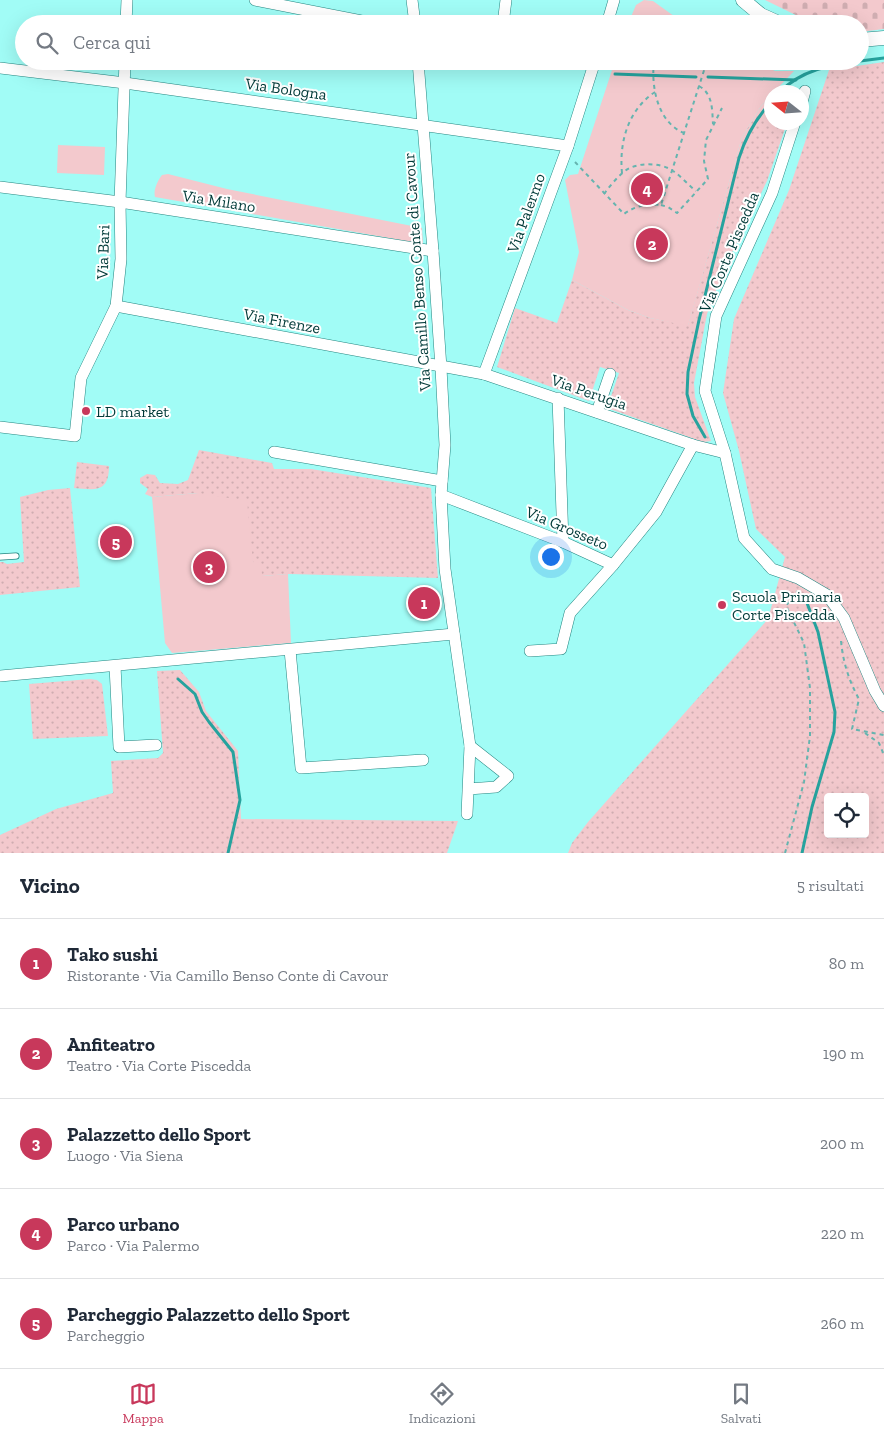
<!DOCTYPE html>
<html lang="it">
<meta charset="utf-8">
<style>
body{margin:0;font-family:"Zilla Slab",serif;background:#f2f2f3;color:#1f2937}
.controls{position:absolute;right:15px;bottom:15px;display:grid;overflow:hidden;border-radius:5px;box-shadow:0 5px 20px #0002}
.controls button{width:45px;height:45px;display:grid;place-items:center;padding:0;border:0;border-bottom:1px solid #e0e1e3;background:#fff;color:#1f2937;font:25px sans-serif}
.compass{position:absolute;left:764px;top:85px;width:45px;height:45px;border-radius:50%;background:#fff;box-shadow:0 5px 20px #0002;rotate:287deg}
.you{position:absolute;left:550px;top:556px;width:18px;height:18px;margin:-12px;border:4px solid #fff;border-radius:50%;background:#1a73e8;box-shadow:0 0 0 8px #1a73e833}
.badge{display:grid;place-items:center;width:32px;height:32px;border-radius:50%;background:#c8385b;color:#fff;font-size:16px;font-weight:700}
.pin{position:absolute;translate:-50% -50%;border:2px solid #fff;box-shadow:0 1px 5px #0006}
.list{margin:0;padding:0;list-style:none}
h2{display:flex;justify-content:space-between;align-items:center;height:65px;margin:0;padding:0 20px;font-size:21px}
h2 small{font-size:16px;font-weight:400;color:#747a83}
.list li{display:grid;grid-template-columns:32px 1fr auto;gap:15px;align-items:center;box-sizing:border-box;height:90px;padding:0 20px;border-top:1px solid #e0e1e3}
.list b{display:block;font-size:19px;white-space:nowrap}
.list p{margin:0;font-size:16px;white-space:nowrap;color:#747a83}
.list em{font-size:16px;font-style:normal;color:#747a83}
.icon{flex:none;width:28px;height:28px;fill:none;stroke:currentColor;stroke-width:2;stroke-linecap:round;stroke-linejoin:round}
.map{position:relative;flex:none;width:884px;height:853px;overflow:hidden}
.search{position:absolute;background:#fff;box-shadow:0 5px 20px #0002;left:15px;right:15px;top:15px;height:55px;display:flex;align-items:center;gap:12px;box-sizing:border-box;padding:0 18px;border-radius:28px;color:#747a83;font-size:19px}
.sheet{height:515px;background:#fff}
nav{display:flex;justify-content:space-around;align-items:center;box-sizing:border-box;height:70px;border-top:1px solid #e0e1e3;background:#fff;font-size:14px;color:#747a83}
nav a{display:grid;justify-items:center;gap:2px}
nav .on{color:#c8385b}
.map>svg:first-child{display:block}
.grass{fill:url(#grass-dots);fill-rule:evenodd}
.cemetery{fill:url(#cemetery-stones)}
.park{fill:#f3c9cd}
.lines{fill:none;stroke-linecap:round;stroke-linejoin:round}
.stream{stroke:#26a39e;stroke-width:3}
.service-casing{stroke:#248681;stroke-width:7}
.minor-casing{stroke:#248681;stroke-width:12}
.tertiary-casing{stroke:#248681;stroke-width:15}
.path{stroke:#65b4af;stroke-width:2;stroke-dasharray:4 4;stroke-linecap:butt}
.service{stroke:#fff;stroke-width:5.5}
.minor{stroke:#fff;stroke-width:11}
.tertiary{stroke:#fff;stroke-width:14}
.poi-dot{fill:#c8385b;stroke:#fff;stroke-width:2}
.labels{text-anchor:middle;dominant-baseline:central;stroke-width:4;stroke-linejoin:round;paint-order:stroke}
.street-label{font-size:16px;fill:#003a38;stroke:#fff}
.poi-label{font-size:16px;fill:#003a38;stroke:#fff;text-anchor:start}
</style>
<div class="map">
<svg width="884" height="853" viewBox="0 0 884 853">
<defs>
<pattern id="grass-dots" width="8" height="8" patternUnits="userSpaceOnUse" patternTransform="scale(1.25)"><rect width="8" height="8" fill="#f3c9cd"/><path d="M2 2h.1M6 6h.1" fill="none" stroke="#cfadb1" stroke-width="1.8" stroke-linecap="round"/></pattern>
<pattern id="cemetery-stones" width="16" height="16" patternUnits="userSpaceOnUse" patternTransform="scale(1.25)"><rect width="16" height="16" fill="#f3c9cd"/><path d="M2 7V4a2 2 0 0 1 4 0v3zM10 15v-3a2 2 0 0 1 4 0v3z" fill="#cfadb1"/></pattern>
</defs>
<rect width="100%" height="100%" fill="#a1fcf6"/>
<g class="grass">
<path d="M884,62V853H568L572,843L588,822L768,619L785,557L756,529L739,451L723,393L734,319L789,190L829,70ZM828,797H865V834H828Z"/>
<path d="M771,95L772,122L787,123L767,181L726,265L707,314L694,383L695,397L711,441L703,442L607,408L619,373L600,367L589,401L497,367L515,308L557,323L572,280L628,310L650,318L688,325L742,137L761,106Z"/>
<path d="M199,450L272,463L274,469H311L431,488L438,578L289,574L262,576L253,562L198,493L152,497L145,494L148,489L140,483V478L147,474L155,475L160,483L178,484L188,480Z"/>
<path d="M77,462L109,466C109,493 95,490 74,488Z"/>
<path d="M70,488L80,587L0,595V562H3L7,564L24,562L20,497L48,490Z"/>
<path d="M180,670L199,692L206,711L238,751L241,819L458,821L447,853H0V835L56,809L113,793L111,761L158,758L163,753L157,671Z"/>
<path d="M90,679L97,680L102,684L108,736L33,739L29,684Z"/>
</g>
<path class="cemetery" d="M765,0H884V29L860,32V24H842L823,15L819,24H814Z"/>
<g class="park">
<path d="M644,0L653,1L685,24H628L636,5Z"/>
<path d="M615,61H743L746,63L747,61H755L775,71H794L774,92H772L771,95L761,106L742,137L688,326L650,318L628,310L572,280L579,252L565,180L570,175L578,174Z"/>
<path d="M58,145L105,147L104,175L57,173Z"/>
<path d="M168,174L227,189L422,228L423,244L155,197C153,190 158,180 162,175Z"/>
<path d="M198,493L247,501L253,562L261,563L262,576L288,574L291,643L172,653L165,643L152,497Z"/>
</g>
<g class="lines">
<g class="stream">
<path d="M860,61L884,58"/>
<path d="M615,74L696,77"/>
<path d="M708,77L796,80"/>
<path d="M780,92C801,70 830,65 859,61"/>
<path d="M705,437L693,416L687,394L688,372L699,320L739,158C746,136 756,118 772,101"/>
<path d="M178,679L195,694L202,712L209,722L233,752L240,800L228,853"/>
<path d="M802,853L812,807L834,732L835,712L818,632L807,603"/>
</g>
<defs>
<path id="service" d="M0,557L16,556"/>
<g id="minor">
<path d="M255,0L377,24"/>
<path d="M412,0L415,24"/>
<path d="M126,24L127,0"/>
<path d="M503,24L506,0"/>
<path d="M607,24L614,0"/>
<path d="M418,61L433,251L441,368L445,445L441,495L445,569L470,746"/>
<path d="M572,61L594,66"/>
<path d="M0,68L125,83L568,146"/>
<path d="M802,102L805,91"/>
<path d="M795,122L772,193L716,316L705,391L725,453L744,538L772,569L798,578L827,595L844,618L875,691L884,706"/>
<path d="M0,187L120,202L433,251"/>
<path d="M116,306L484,374L693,445L725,453"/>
<path d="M484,374L568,146L595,61"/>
<path d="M558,398L563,542"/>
<path d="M597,412L610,374"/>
<path d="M0,427L75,436L81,378L116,306L121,259L120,202L125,61"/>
<path d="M274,452L442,481"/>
<path d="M441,495L563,542L613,565"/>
<path d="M290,650L301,768L423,760"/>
<path d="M530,651L561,649L570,613L613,565L656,512L693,445"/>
<path d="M115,666L119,747L156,745"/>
<path d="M0,676L454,634"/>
<path d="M467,814L470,746L508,776L496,787L468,789"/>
</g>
<g id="tertiary">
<path d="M743,0L761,15L781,24"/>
<path d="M860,40L884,38"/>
</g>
</defs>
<use href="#service" class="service-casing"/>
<use href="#minor" class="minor-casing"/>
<use href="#tertiary" class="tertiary-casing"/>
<g class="path">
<path d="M654,61C651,86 657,122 684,133"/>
<path d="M699,86C713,94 712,109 713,124"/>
<path d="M575,162L624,214C635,206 647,203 661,205L707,61"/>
<path d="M622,173C619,142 628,110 655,92"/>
<path d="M604,194C610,186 617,177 625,171C636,162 661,162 673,171C681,176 688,185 696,191"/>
<path d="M661,205L668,207L677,213L708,179L704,161L706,140L722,108"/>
<path d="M841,641C843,662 849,681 859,699L852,729L884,735"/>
<path d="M865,733L879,743L884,755"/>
<path d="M785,853L804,782L810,736V688L804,643L786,606L797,591"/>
</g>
<use href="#service" class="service"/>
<use href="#minor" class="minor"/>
<use href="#tertiary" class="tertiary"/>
</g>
<g class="poi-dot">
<circle cx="86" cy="411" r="5"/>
<circle cx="722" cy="605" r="5"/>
</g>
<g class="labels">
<g class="street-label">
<text transform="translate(286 89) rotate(8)">Via Bologna</text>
<text transform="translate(219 201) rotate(9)">Via Milano</text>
<text transform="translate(526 213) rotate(-70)">Via Palermo</text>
<text transform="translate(103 252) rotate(-88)">Via Bari</text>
<text transform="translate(729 252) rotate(-67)">Via Corte Piscedda</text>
<text transform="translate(417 272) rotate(-94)">Via Camillo Benso Conte di Cavour</text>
<text transform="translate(282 321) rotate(11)">Via Firenze</text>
<text transform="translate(589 392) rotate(19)">Via Perugia</text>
<text transform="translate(567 528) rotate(23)">Via Grosseto</text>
</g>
<g class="poi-label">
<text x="96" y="411">LD market</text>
<text x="732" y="596">Scuola Primaria<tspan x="732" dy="18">Corte Piscedda</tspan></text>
</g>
</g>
</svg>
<div class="controls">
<button><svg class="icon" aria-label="locate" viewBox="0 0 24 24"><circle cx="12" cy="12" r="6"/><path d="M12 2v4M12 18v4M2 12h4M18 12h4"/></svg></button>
</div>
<svg class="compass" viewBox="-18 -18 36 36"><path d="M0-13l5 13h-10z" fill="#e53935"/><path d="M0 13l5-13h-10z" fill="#747a83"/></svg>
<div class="you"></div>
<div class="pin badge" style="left:424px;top:603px">1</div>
<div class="pin badge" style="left:652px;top:244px">2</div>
<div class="pin badge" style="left:209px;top:567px">3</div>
<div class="pin badge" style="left:647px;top:189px">4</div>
<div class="pin badge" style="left:116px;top:542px">5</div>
<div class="search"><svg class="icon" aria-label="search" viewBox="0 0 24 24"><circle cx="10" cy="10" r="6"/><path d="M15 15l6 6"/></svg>Cerca qui</div>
</div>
<section class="sheet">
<h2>Vicino<small>5 risultati</small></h2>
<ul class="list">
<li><span class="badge">1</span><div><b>Tako sushi</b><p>Ristorante · Via Camillo Benso Conte di Cavour</p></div><em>80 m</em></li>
<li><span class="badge">2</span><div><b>Anfiteatro</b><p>Teatro · Via Corte Piscedda</p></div><em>190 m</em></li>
<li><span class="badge">3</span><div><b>Palazzetto dello Sport</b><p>Luogo · Via Siena</p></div><em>200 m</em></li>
<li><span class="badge">4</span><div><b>Parco urbano</b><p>Parco · Via Palermo</p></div><em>220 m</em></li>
<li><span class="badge">5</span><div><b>Parcheggio Palazzetto dello Sport</b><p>Parcheggio</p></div><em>260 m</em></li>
</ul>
</section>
<nav>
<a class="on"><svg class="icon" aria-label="map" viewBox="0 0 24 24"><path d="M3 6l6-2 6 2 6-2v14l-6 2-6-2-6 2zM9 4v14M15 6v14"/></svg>Mappa</a>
<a><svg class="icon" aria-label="directions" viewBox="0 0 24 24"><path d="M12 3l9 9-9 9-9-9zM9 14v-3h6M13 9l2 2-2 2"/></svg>Indicazioni</a>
<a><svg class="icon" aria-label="saved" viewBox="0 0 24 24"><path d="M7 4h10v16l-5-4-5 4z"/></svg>Salvati</a>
</nav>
